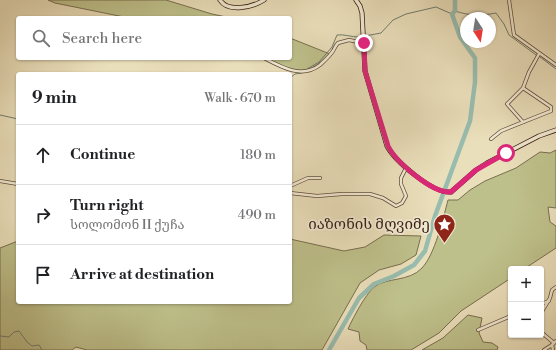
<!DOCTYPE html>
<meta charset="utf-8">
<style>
body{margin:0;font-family:"Libre Bodoni","Noto Serif Georgian",serif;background:#f2f2f2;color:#202124}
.controls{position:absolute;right:12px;bottom:12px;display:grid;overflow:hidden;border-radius:4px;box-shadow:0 1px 3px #0004}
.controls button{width:36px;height:36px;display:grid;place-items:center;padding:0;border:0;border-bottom:1px solid #e0e0e0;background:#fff;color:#202124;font:20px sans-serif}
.compass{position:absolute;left:460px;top:12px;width:36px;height:36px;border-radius:50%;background:#fff;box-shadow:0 1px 3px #0004;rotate:168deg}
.stop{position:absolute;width:12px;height:12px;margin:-9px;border:3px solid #db2777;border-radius:50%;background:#fff}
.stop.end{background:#db2777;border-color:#fff;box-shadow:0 1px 4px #0008}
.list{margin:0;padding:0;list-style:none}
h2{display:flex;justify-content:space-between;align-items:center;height:52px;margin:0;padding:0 16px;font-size:17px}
h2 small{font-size:13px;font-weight:400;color:#757577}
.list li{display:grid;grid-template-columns:26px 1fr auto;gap:12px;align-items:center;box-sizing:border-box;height:60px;padding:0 16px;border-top:1px solid #e0e0e0}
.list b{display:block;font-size:15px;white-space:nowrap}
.list p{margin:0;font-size:13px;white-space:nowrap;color:#757577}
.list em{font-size:13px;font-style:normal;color:#757577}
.icon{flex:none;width:22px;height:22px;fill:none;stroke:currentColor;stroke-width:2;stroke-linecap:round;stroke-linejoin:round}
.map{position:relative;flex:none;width:556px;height:350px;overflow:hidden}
.search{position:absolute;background:#fff;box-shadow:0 1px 3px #0004;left:16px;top:16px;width:276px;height:44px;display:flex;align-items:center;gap:10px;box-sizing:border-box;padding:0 14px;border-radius:4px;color:#757577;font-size:15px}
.panel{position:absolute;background:#fff;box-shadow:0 1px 3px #0004;left:16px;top:72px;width:276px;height:232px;border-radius:4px}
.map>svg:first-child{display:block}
.green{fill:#bec08b;stroke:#796e4e}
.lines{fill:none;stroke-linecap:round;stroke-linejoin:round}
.stream{stroke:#707d6f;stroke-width:1}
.river{stroke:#98bdaf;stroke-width:4.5}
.street-casing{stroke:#624d3b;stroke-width:4}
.secondary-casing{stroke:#341c10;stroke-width:5}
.street{stroke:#f1ead3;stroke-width:2.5}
.secondary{stroke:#f1ead3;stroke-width:3.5}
.route{stroke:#db2777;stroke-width:5}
.labels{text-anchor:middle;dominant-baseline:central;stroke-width:3.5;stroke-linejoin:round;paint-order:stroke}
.poi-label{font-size:15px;fill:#341c10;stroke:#f1ead3;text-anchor:end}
</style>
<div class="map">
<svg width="556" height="350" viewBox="0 0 556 350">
<rect width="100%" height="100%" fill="#eadfbb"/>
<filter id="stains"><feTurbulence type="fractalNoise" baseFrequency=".005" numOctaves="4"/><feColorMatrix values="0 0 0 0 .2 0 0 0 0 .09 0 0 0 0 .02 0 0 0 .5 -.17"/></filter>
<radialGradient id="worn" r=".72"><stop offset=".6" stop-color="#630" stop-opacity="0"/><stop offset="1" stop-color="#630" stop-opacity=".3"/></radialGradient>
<g class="green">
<path d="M48,0H166L212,14L231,18H129L55,3Z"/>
<path d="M290,38L330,54C303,80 294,71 263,58H290Z"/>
<path d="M556,150V208L548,207L550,222L556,226V248L524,269H511V278L461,311L439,333L411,350H367L366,345L360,341L359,332L348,329C353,318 365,295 374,287C387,277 409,282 422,268C435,254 443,219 448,200H458L470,190L485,181L516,168L540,152L550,153Z"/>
<path d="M384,235L421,236L416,255L401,264L379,270L360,283L322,350H87L76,347L72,350H0V248L18,241V302H290V239L344,251L365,247Z"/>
<path d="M468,315L482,318L479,333L483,342L492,343L498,347L497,350H422L443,338Z"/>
</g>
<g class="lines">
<g class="stream">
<path d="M455,11C471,16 479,16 496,13L504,24L509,35L536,55"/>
<path d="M365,36L381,33L393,20L406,14L436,7L452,14"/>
<path d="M540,57L556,69"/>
<path d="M307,69L319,62L332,47L337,35C344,34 351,37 359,37"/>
<path d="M290,78L295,74L302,73"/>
<path d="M0,115L18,119"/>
<path d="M0,336L9,337L14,332L19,331L27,342L32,346L39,345L42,350"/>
</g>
<path class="river" d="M329,350L359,298L374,284L394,276L414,265L425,251L435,216L470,121L475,82V58L460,37L452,14L455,11V0"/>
<defs>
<g id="street">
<path d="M509,0L514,35L556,65"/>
<path d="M264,58C281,67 302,79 320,65C324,61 330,56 333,51C335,48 335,46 338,43L349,40L363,43"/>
<path d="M523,122L507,104L523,88L529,72L539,54"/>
<path d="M491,139L501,131L551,111V107L523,88"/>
<path d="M0,181L18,184"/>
<path d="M290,186L308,178H320"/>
<path d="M290,193L317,196L342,194H370L383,198L396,206L402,203L406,196L401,184V178L406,168"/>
<path d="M541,304L549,301"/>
<path d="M541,313L550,298L552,290L556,287"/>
<path d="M478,330L511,316"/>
<path d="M541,332L554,343"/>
<path d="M552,345L553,350"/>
<path d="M544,350L552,345L556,341"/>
</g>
<g id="secondary">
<path d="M220,0C228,13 253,7 264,0"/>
<path d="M356,0L360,6L362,13L365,71L387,146C395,161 433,194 451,192L476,170L487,163L539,136L556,130"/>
</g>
</defs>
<use href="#street" class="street-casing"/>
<use href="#secondary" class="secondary-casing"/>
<use href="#street" class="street"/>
<use href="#secondary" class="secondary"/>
</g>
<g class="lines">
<path class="route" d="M364,43L365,71L388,146C396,162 433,194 451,192L476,170L506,153"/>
</g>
<defs>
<symbol id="sight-pin" viewBox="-11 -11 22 30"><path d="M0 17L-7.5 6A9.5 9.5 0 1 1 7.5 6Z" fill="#8f2418" stroke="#f1ead3"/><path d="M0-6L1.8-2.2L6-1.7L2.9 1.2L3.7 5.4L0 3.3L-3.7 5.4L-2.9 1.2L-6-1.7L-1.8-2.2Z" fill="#fff"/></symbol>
</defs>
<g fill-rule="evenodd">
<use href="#sight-pin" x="432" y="212" width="25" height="34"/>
</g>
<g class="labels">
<g class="poi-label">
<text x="430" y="224">იაზონის მღვიმე</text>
</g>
</g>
<rect width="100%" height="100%" filter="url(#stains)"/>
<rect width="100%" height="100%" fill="url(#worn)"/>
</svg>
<div class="controls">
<button>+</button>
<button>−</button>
</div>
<svg class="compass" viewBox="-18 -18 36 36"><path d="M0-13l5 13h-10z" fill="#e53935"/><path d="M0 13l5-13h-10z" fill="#757577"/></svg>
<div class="stop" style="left:506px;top:153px"></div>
<div class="stop end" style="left:364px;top:43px"></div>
<div class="search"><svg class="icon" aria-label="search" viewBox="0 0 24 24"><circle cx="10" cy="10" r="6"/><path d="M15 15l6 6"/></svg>Search here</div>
<section class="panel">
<h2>9 min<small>Walk · 670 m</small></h2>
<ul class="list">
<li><svg class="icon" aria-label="ahead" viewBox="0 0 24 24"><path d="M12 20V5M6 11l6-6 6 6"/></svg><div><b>Continue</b></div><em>180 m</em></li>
<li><svg class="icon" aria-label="right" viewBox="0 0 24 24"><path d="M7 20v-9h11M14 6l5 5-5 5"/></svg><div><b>Turn right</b><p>სოლომონ II ქუჩა</p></div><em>490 m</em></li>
<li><svg class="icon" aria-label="arrive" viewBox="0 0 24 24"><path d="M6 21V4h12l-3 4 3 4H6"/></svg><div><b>Arrive at destination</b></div></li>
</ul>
</section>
</div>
